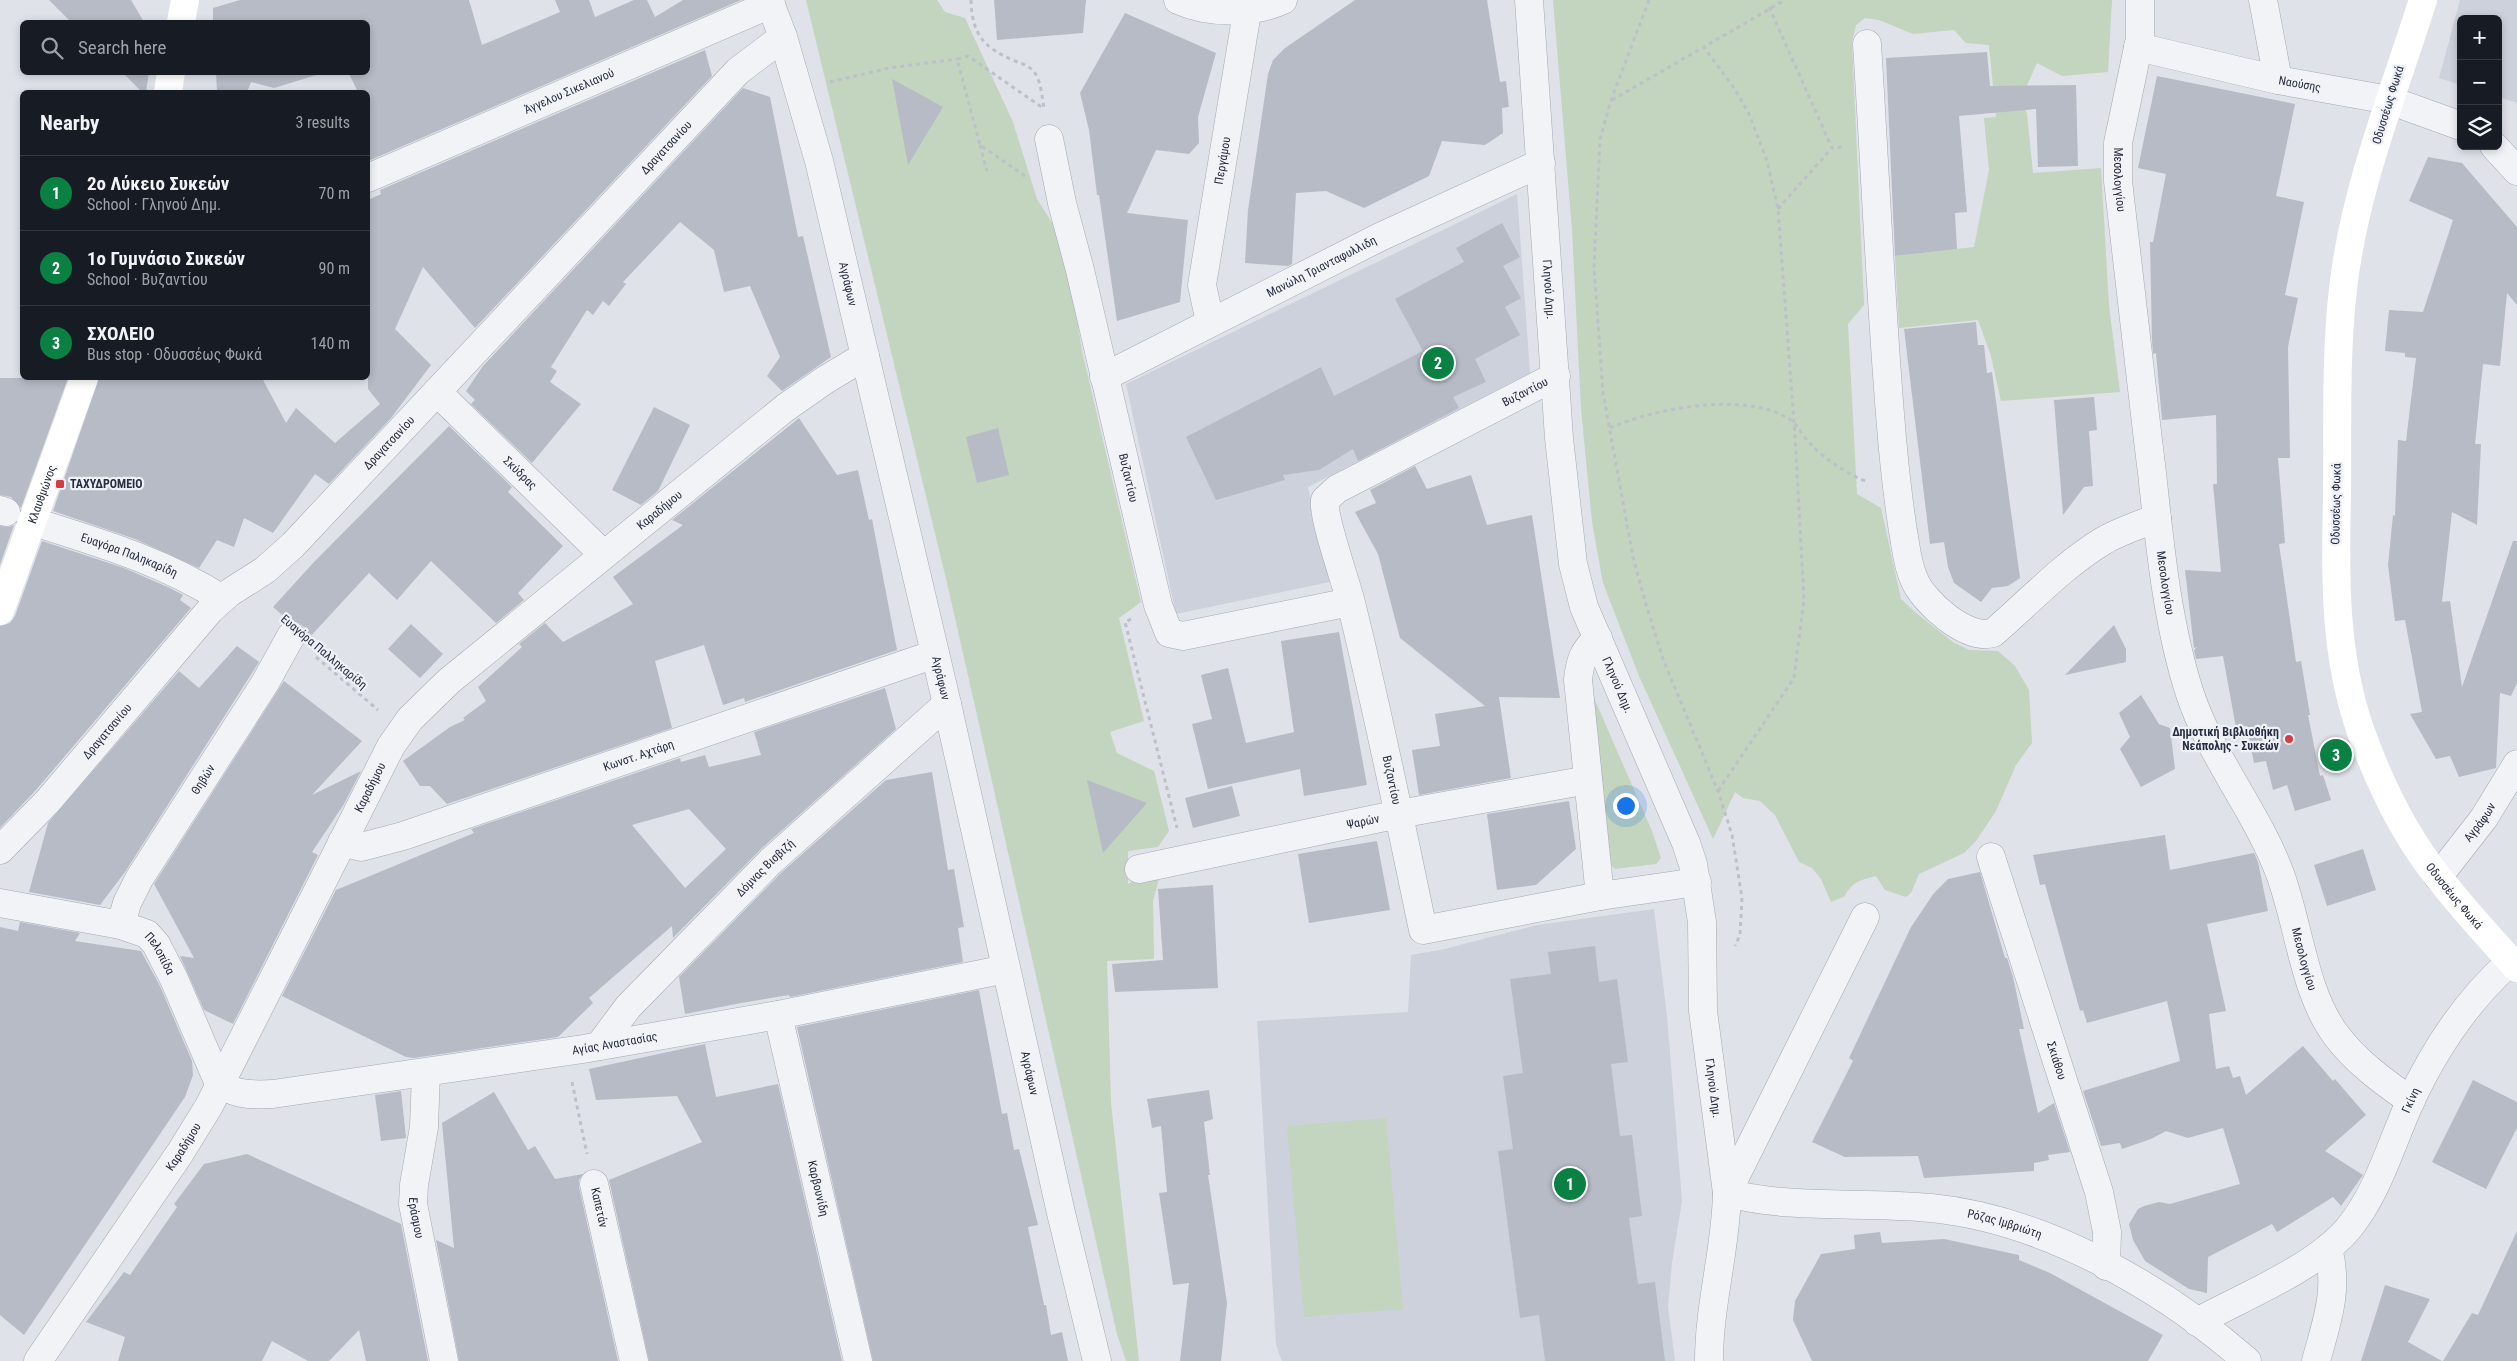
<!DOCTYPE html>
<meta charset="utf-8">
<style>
body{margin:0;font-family:"Roboto Condensed",sans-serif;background:#20242c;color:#f1f3f6}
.controls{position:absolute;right:15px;top:15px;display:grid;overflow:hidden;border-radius:8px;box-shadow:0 2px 8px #0003}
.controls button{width:45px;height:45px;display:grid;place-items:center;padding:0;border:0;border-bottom:1px solid #363941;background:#171b24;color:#f1f3f6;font:25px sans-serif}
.you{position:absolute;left:1625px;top:805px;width:18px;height:18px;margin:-12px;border:4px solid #fff;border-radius:50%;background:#1a73e8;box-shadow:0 0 0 8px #1a73e833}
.badge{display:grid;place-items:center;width:32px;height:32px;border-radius:50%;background:#0b8043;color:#fff;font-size:16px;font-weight:700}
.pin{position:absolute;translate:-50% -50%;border:2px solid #fff;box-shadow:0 1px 5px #0006}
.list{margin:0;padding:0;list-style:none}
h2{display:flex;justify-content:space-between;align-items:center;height:65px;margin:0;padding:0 20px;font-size:21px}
h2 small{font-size:16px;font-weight:400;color:#9ea1a6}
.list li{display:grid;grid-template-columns:32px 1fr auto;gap:15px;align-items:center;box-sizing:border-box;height:75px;padding:0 20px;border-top:1px solid #363941}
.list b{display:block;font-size:19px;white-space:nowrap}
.list p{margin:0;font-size:16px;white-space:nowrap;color:#9ea1a6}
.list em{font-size:16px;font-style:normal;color:#9ea1a6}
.icon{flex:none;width:28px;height:28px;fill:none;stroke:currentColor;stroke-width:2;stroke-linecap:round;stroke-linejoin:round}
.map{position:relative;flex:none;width:2517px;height:1361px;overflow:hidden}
.search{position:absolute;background:#171b24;box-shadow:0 2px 8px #0003;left:20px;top:20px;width:350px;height:55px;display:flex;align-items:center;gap:12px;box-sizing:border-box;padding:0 18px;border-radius:8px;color:#9ea1a6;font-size:19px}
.panel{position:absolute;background:#171b24;box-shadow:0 2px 8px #0003;left:20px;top:90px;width:350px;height:290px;border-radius:8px}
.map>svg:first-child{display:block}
.built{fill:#cdd1db}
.green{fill:#c3d4bf}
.building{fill:#b6bbc6;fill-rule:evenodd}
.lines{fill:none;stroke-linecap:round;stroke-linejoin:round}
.street-casing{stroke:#a4a8b3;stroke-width:29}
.path{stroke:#bdc0c8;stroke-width:3;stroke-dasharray:4 4;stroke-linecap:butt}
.street{stroke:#f2f3f7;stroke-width:28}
.secondary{stroke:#fff;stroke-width:28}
.poi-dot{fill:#d63c46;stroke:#eff1f7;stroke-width:2}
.labels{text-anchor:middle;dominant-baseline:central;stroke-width:4.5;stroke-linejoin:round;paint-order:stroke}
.street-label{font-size:12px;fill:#272e41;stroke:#eff1f7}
.poi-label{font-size:12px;font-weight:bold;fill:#272e41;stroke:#eff1f7;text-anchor:start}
</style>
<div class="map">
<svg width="2517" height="1361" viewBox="0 0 2517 1361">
<rect width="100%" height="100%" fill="#dfe2e9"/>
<g class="built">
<path d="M2460,0H2517V103L2498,97V19H2461V85L2439,78Z"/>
<path d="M1517,194L1530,373L1308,487L1330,582L1176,614L1126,384Z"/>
<path d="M1654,909L1667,1016L1682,1201L1672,1263L1668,1307L1675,1361H1282L1276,1345L1257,1021L1408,1012L1411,955L1445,949L1537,925Z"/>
</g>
<g class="green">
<path d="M806,0H937L945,12L965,18L1013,122L1037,199L1058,232L1070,274L1082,351L1141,602L1119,618L1144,721L1110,732L1117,753L1154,771L1169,831L1158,847L1128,851V884L1150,872L1159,879L1153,901L1154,959L1107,961L1111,1103L1139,1361H1126L1117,1334L948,587Z"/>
<path d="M1553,0H2112L2108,72L2062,76L2037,63L2021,99L2027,114L2033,173L2101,168L2109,306L2120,392L2001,401L1991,356L1978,320L1899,328L1895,256L1974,247L1989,170L1984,118L1996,117L1989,45L1966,43L1954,30L1913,34L1879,20L1865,18L1856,25L1852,42L1864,305L1848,324L1857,494L1881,508L1901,599L1916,613L1953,642L1969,650L1998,651L2015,666L2029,690L2032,743L2016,765L1996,811L1976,841L1964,853L1919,874L1911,893L1906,897L1885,890L1876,876C1863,879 1851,882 1845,896L1831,902L1821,879L1812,868L1799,862L1775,815L1760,801L1743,798L1735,792L1713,839L1639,676L1603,583L1592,522L1581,409L1572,230Z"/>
<path d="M1592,698H1594L1652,831L1661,858L1656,864L1615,869L1611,865Z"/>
<path d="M1386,1118L1403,1309L1304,1317L1287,1126Z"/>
</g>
<g class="building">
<path d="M49,0H131L144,22H71Z"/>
<path d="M240,0H469L482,45L560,12L555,0H589L595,17L634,0H647L655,17L683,0H741L368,161V92H358L348,72H368V22H213V8Z"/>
<path d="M994,0H1086L1083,33L997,40Z"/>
<path d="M1355,0H1487L1500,82L1506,81L1509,107L1502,108L1503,133L1485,145L1442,141L1429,176L1364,208L1326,191L1296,193L1292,264L1288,266L1245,263L1248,210L1268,74L1273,60L1285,48Z"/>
<path d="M1125,13L1216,53L1198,117L1199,143L1189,154L1156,150L1127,213L1188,220L1180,302L1117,321L1099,195H1097L1089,130L1080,93Z"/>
<path d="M705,50L712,76L475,328L423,267L395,329L431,365L391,418L329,484L315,474L273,533L244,518L234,547L217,540L199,568L135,539L53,511L99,378H262L286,423L296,408L335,443L380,404L368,389V391V200L381,194L380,190Z"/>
<path d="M1987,52L1990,86L2076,85L2078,166L2038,167L2036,109L1959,116L1967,212L1955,213L1957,249L1895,256L1886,58Z"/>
<path d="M122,72H149L146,92H142Z"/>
<path d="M216,72H326L274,88L251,82L247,92H217Z"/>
<path d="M2157,76L2295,104L2276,196L2304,202L2285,295L2298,298L2288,347L2290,458H2278L2285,543L2279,544L2296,662L2301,661L2310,715H2308L2320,776L2323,775L2331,800L2295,811L2287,785L2273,790L2266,761L2254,763L2247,726L2236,728L2223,656L2196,659L2194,650L2197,647L2194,648L2185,570L2221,572L2213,484H2217L2216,415L2162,420L2156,353L2153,354L2152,341L2150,242H2153L2166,174L2138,168Z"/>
<path d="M892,79L943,107L908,165Z"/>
<path d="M743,88L770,97L798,237L803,236L831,357L782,391L767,376L780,357L750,286L724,292L714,250L680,222L623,282L626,284L609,306L603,301L593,315L587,310L551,367L557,371L550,382L581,404L532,463L471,404L475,400L466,391L483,366Z"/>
<path d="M2428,157L2462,163L2517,227V305L2507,293L2500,366L2483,364L2475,444H2481L2477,525L2452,512L2442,602L2450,601L2462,687L2513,541H2517V683L2511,696L2500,693L2496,768L2459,777L2450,756L2436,759L2410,714L2422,712L2405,620L2395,621L2388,565L2393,515L2395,516L2398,440L2406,441L2416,358L2405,357V353L2385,351L2389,310L2423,312L2453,220L2409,201Z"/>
<path d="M1502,223L1520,257L1503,266L1521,298L1505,307L1520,335L1475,359L1486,382L1453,397L1459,408L1358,461L1353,449L1319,470L1283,475L1285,480L1216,500L1186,437L1321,367L1334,396L1423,351L1395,299L1464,262L1456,248Z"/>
<path d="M1976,322L1978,345H1984L1987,373L1992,372L2020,578L2008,586L1992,588L1981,602L1954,583L1948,567L1944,542L1930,544L1904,329Z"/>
<path d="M0,378H68L21,508L11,497L0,495Z"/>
<path d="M2094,397L2097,430L2089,431L2093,486L2084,487L2063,515L2054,400Z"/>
<path d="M654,407L690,425L658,491L641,505L612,490Z"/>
<path d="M799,418L837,475L858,470L869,520L872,519L897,650L745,702L744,698L723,705L704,645L655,661L672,728L447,804L430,786H420L403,761L450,727L465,720L463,718L486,701L478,687L522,647L519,644L545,623L563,642L633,604L613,577L683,525L672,520Z"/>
<path d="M449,426L512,487L508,492L563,546L518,593L524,600L496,623L431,561L397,600L369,573L308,639L305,628L299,623L289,621L273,607L314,562Z"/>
<path d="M998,428L1009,475L977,483L966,437Z"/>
<path d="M1415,466L1427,489L1471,475L1487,525L1532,515L1560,698L1499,697L1511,778L1419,795L1412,750L1440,746L1435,714L1485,706L1400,638L1378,554L1355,512L1376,503L1370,490Z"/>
<path d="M14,525L0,565V526L9,527Z"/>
<path d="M42,541L124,568L170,588L183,595L180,600L191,608L36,790L0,828V626L10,623L15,616Z"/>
<path d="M411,624L443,654L420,678L388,649Z"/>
<path d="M2114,625L2126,649V662L2065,675Z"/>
<path d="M1339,632L1367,785L1304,796L1300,769L1208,789L1192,724L1212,719L1201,675L1228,668L1246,743L1294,732L1281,641Z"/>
<path d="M237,646L259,662L125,872L100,905L29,892L48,823L179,671L199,688Z"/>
<path d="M284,681L362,741L312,795L361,771L344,804L312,852L318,855L233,1024L204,1010L180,956L194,958L154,884Z"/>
<path d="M885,688L896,729L761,849L673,938L672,926L589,998L593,1003L558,1037L414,1058L406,1057L282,996L336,890L474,833L471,829L680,758L681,762L705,755L709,767L761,755L754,732ZM689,809L726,849L685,888L632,825Z"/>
<path d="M2141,695L2159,724L2170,728L2175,769L2141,787L2120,749L2130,737L2119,713Z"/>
<path d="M932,772L948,870L954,869L964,927L958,928L963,962L790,997L789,995L741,1003L685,1014L679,977L782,872L886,780Z"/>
<path d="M1087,780L1147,803L1103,853Z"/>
<path d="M1232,786L1240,816L1193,828L1185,798Z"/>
<path d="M1569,801L1576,849L1536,885L1497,890L1487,814Z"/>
<path d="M2165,835L2170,870L2254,853L2258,862L2268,911L2207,924L2226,1011L2209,1014L2216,1069L2229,1066L2233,1078L2240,1076L2246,1095L2303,1046L2333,1081L2335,1079L2366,1115L2325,1151L2363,1175L2341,1206L2333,1197L2277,1232L2272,1224L2208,1257L2207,1293L2189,1289L2145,1261L2133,1240L2129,1224L2138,1209L2144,1206L2159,1202L2170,1204L2240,1184L2223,1128L2188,1138L2166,1131L2151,1139L2122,1149L2120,1143L2101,1146L2083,1091L2180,1061L2167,1001L2087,1023L2083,1010L2080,1011L2045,884L2040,885L2033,855Z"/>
<path d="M1377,841L1390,910L1309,923L1298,854Z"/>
<path d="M2363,849L2376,890L2327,906L2314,865Z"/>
<path d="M1980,872L2005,958H2007L2013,977L2024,1029H2019L2038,1113L2054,1103L2070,1152L2048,1155L2049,1160L2034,1163V1171L1924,1178L1918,1156L1845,1157L1812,1142L1853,1061L1849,1058L1911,927L1934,893L1948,879Z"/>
<path d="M1213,885L1218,988L1115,992L1112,964L1163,960L1158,889Z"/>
<path d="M20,922L80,933L75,941L141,951L160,986L192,1061L193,1075L185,1097L24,1335L0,1315V927L18,931Z"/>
<path d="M1595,946L1599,982L1617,979L1628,1062L1611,1064L1620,1136L1632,1135L1642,1216L1629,1218L1638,1284L1655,1282L1665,1361H1545L1539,1315L1520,1318L1498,1151L1513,1149L1503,1076L1523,1073L1510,979L1551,974L1548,952Z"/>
<path d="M979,990L1002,1114L1007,1113L1014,1150L1019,1149L1038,1225L1028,1227L1044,1305H1046L1051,1335L1062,1332L1068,1361H873L797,1027Z"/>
<path d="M705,1044L716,1097L778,1084L842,1361H649L609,1180L702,1142L677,1096L596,1100L589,1069Z"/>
<path d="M2473,1080L2517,1102V1128L2486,1189L2432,1162Z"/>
<path d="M1209,1090L1213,1119L1204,1122L1210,1175H1208L1227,1303L1221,1361H1180L1189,1283L1173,1285L1159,1193L1167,1192L1161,1126L1152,1128L1147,1099Z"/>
<path d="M401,1091L406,1138L381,1141L375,1095Z"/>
<path d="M494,1092L528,1150L535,1146L555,1179L583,1174L579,1180V1187L618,1361H459L436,1240L454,1248L442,1123Z"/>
<path d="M247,1154L401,1224L428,1361H366L359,1330L329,1361H308L272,1341L262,1361H118L125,1337L86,1322L124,1272L130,1275L177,1207L174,1204L204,1164Z"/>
<path d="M2517,1231V1361H2443L2472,1313L2478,1315Z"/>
<path d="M1880,1232L1882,1243L1944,1239L2019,1255V1260L2050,1273L2163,1335L2148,1361H1812L1793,1320L1795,1301L1821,1254L1855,1249L1854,1235Z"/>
<path d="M2385,1285L2430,1299L2408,1342L2442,1361H2361Z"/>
</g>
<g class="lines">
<defs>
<g id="street">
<path id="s1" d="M769,0L783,37L819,161L947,704L1061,1213L1097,1361"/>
<path d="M1178,0C1209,14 1252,14 1283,0"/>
<path id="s2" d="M1529,0L1559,438L1573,564L1584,607L1686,843L1693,864L1702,922L1703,1011L1727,1193C1726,1249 1709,1304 1709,1361"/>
<path id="s3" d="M2140,0V38L2118,143V181C2129,279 2140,376 2152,473C2160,546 2167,623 2190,694C2211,757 2255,809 2279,871C2299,923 2303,991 2336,1035C2356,1062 2384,1082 2411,1101"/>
<path d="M2263,0L2278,80"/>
<path d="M1867,44C1875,167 1880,291 1890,414C1893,454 1897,492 1903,531C1906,547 1907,564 1914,579C1923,602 1967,641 1993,633C2029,602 2062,566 2103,541C2120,531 2139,525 2157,518"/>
<path id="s4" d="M2138,47L2278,80L2389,100L2461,126"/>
<path id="s5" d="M1049,139L1062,203L1080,270L1158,605L1169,633L1183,636L1350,602"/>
<path d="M2494,146L2517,171"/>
<path id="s6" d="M368,178L771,4"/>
<path id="s7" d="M1210,322L1202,285L1249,0"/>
<path id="s8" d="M1556,376L1337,489L1325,500C1322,516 1346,582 1351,603C1378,711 1400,820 1423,930L1600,896L1697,882"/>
<path id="s9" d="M1104,377L1380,237L1541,163"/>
<path id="s10" d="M437,392L603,554"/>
<path d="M0,510L6,512"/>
<path id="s11" d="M31,521C97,542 163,561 222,599"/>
<path d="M1598,638C1583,651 1580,661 1578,680L1600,896"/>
<path id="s12" d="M342,842L361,847L403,836L935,654"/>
<path id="s13" d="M0,850L48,801L210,610L229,593L265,570L293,545L738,71L783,37"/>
<path id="s14" d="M1991,857L2099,1192L2107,1232L2106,1266"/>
<path id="s15" d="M1139,869L1399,814L1588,780"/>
<path id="s16" d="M2438,877L2484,818L2517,764"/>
<path id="s17" d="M0,903L121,925L147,934L156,944L174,979L217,1079C230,1096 254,1095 273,1094L583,1049L778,1015L1006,969"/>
<path id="s18" d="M1865,917L1727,1193C1794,1210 1862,1201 1931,1208C2044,1219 2162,1287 2247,1361"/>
<path id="s19" d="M121,925L127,903L139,879L265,683L291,636"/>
<path id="s20" d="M778,1015L858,1361"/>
<path id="s21" d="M599,1046L628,1007L771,861L947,704"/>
<path id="s22" d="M426,1073L424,1127L414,1185L413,1204L444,1361"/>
<path id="s23" d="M594,1184L634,1361"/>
<path id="s24" d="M2197,1322C2243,1297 2315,1268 2348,1229C2378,1193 2391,1144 2410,1102C2435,1048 2466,1001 2511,961"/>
<path id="s25" d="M38,1361L180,1153L209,1106L391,746L410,719L449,681L785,408L825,380L865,356"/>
<path d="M2316,1361C2327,1321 2339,1289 2328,1248"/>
</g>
</defs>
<use href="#street" class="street-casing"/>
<g class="path">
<path d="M971,0C972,35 984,48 1015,61C1023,64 1031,67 1035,73C1041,82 1042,97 1044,108"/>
<path d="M1649,0L1611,100L1600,139L1594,267L1603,393L1633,557L1647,608L1663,659L1718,791L1732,835L1742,898L1740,935L1735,946"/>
<path d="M1769,7L1832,148L1842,147"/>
<path d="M1703,46L1734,88L1749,114L1767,161L1778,209L1795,436L1804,600L1794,678L1718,791"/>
<path d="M830,82L889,68L957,59"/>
<path d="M1612,100L1785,0"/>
<path d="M980,145L987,171"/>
<path d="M1025,176L980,145L957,59L968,56L1043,108"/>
<path d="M1778,209L1832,148"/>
<path d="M1610,428C1655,408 1750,390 1792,421C1798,426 1801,433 1806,439C1823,458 1842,471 1865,481"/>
<path d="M1131,619L1125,622L1177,828"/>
<path d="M316,657L378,710"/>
<path d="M572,1082L587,1154"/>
</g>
<use href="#street" class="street"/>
<g class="secondary">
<path id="s26" d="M2423,0C2393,95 2354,190 2343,289C2335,357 2338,428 2337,496C2335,576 2334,656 2361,732C2379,782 2405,836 2439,878C2463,909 2490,938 2517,968"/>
<path d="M181,22L185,0"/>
<path d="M168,92L171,72"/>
<path id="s27" d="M0,611L84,378"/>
</g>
</g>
<g class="poi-dot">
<rect x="55" y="479" width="10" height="10" rx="2.5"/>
<circle cx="2289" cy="739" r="5"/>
</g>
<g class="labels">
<g class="street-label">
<text stroke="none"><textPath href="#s4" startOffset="166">Ναούσης</textPath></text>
<text stroke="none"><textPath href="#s6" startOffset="219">Άγγελου Σικελιανού</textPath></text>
<text transform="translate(2388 105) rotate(-73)">Οδυσσέως Φωκά</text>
<text stroke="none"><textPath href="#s13" startOffset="970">Δραγατσανίου</textPath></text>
<text stroke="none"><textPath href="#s7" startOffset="164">Περγάμου</textPath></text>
<text stroke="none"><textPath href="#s3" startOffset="182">Μεσολογγίου</textPath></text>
<text stroke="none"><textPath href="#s9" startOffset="244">Μανώλη Τριανταφυλλιδη</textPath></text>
<text stroke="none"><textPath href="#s1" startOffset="295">Αγράφων</textPath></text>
<text stroke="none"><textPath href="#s2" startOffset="290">Γληνού Δημ.</textPath></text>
<text transform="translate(1525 392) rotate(-27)">Βυζαντίου</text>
<text stroke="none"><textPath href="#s13" startOffset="565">Δραγατσανίου</textPath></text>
<text stroke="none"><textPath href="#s10" startOffset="116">Σκύδρας</textPath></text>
<text stroke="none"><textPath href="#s5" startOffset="348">Βυζαντίου</textPath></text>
<text stroke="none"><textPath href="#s27" startOffset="124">Κλαυθμώνος</textPath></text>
<text transform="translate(2336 504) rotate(-89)">Οδυσσέως Φωκά</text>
<text stroke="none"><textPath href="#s25" startOffset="1069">Καραδήμου</textPath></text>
<text stroke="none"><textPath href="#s11" startOffset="104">Ευαγόρα Παληκαρίδη</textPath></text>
<text stroke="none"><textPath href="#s3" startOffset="588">Μεσολογγίου</textPath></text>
<text transform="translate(324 652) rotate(40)">Ευαγόρα Παλληκαρίδη</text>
<text stroke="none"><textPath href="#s1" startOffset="700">Αγράφων</textPath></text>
<text stroke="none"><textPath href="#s2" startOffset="695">Γληνού Δημ.</textPath></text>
<text stroke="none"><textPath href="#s13" startOffset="160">Δραγατσανίου</textPath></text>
<text stroke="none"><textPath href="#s12" startOffset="312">Κωνστ. Αχτάρη</textPath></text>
<text stroke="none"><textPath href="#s19" startOffset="168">Θηβών</textPath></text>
<text stroke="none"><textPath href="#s8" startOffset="551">Βυζαντίου</textPath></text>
<text stroke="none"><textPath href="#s25" startOffset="664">Καραδήμου</textPath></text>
<text stroke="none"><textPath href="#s15" startOffset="229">Ψαρών</textPath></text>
<text stroke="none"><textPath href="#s16" startOffset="69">Αγράφων</textPath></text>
<text stroke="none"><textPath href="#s21" startOffset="244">Δόμνας Βισβιζή</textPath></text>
<text stroke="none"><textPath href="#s26" startOffset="936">Οδυσσέως Φωκά</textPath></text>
<text stroke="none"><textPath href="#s17" startOffset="174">Πελοπίδα</textPath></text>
<text stroke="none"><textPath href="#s3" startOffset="992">Μεσολογγίου</textPath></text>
<text stroke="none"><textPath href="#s17" startOffset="718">Αγίας Αναστασίας</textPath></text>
<text stroke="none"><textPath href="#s14" startOffset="214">Σκιάθου</textPath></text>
<text stroke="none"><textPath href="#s1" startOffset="1105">Αγράφων</textPath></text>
<text stroke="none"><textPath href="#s2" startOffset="1115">Γληνού Δημ.</textPath></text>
<text stroke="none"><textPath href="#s24" startOffset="322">Γκίνη</textPath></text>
<text stroke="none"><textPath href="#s25" startOffset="259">Καραδήμου</textPath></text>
<text stroke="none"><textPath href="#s20" startOffset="178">Καρβουνίδη</textPath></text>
<text stroke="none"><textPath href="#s23" startOffset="24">Καπετάν</textPath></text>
<text stroke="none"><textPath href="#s22" startOffset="146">Εράσμου</textPath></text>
<text stroke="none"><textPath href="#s18" startOffset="589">Ρόζας Ιμβριώτη</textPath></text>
</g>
<g class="poi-label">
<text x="70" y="484">ΤΑΧΥΔΡΟΜΕΙΟ</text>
<text x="2279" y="732" text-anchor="end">Δημοτική Βιβλιοθήκη<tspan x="2279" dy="14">Νεάπολης - Συκεών</tspan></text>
</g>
</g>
</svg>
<div class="controls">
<button>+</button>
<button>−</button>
<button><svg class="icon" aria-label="layers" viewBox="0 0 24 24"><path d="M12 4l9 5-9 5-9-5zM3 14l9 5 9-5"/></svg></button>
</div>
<div class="you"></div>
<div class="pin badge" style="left:1570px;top:1184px">1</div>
<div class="pin badge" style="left:1438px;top:363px">2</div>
<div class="pin badge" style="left:2336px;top:755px">3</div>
<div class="search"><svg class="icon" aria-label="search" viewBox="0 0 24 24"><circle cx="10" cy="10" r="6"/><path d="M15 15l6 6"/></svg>Search here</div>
<section class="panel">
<h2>Nearby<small>3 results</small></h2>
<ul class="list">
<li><span class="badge">1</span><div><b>2ο Λύκειο Συκεών</b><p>School · Γληνού Δημ.</p></div><em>70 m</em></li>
<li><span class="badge">2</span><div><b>1ο Γυμνάσιο Συκεών</b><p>School · Βυζαντίου</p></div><em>90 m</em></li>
<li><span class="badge">3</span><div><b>ΣΧΟΛΕΙΟ</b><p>Bus stop · Οδυσσέως Φωκά</p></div><em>140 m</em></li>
</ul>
</section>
</div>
